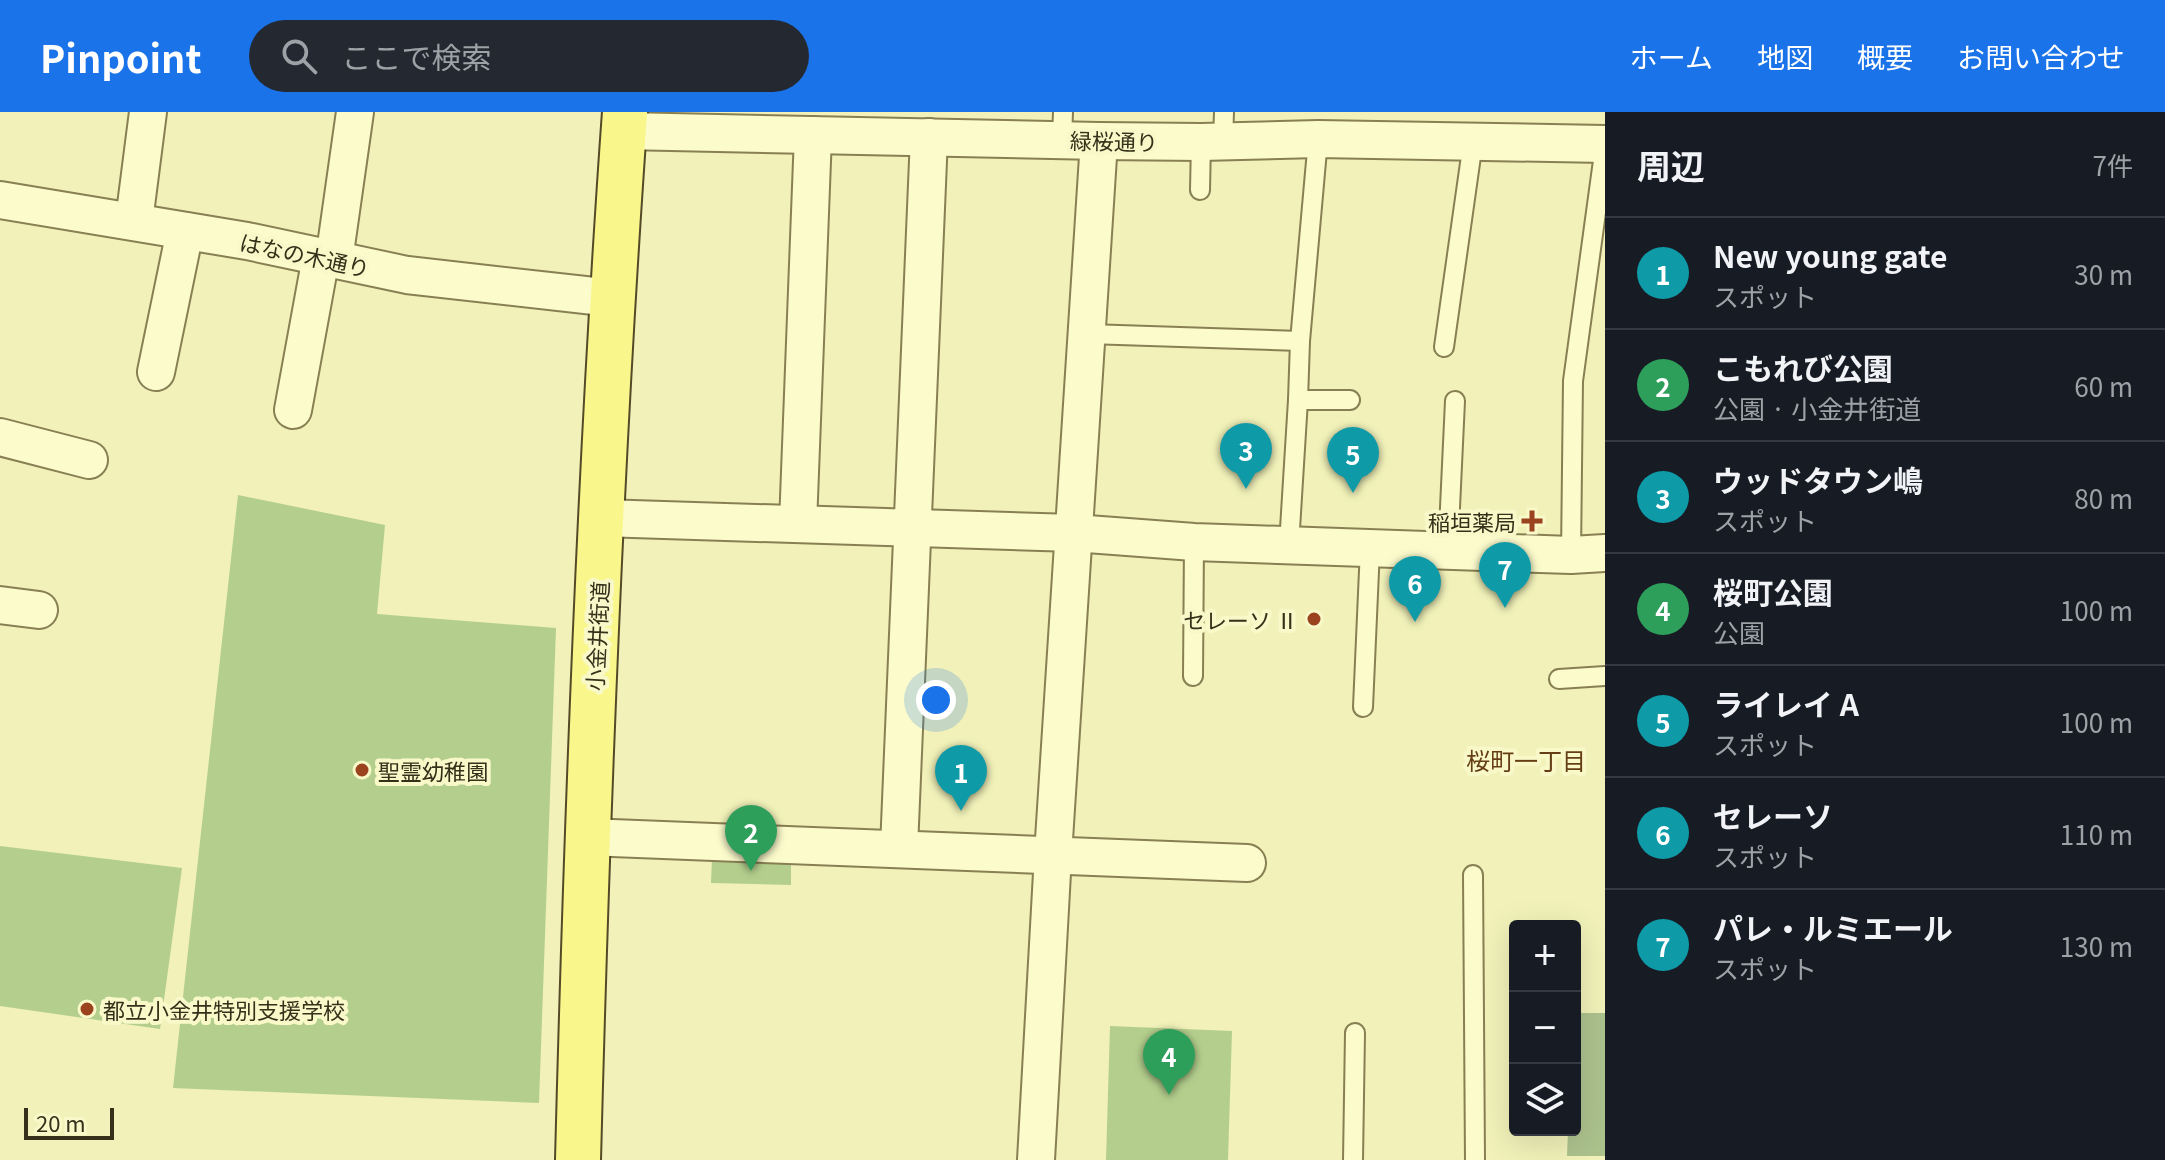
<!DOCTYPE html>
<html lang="ja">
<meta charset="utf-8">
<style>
body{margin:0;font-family:Georgia,"Noto Sans JP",serif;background:#242831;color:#f1f3f6}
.controls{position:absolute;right:24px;bottom:24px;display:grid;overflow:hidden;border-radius:8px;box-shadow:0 8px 32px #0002}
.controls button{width:72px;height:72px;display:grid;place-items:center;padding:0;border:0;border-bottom:2px solid #363941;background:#171b24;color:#f1f3f6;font:40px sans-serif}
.scale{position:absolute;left:24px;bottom:20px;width:90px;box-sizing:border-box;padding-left:8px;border:4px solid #362f19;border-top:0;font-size:22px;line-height:28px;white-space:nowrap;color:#362f19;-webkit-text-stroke:6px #f8f8c9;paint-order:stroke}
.you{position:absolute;left:936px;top:588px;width:28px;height:28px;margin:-20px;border:6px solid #fff;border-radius:50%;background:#1a73e8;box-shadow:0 0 0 12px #1a73e833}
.badge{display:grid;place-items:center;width:52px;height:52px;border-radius:50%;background:#1a73e8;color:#fff;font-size:26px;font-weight:700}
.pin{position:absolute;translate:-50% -66px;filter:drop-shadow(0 2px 4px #0008)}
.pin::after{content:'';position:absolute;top:42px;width:28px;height:24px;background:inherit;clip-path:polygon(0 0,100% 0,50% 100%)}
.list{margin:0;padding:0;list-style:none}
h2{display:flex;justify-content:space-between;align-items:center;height:104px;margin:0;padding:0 32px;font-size:34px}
h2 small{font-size:26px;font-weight:400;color:#9ea1a6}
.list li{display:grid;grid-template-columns:52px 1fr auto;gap:24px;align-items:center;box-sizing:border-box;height:112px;padding:0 32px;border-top:2px solid #363941}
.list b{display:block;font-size:30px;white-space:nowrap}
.list p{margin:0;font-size:26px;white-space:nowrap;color:#9ea1a6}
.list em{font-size:26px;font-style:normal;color:#9ea1a6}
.icon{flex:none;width:44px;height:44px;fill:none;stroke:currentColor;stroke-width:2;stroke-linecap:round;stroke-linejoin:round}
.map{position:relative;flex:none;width:1605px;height:1048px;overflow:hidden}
header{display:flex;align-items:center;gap:48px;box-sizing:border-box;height:112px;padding:0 40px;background:#1a73e8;color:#fff}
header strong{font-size:38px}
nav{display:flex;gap:44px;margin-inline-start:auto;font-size:28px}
.search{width:560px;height:72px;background:#242831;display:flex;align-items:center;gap:20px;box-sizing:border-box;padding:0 28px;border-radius:44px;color:#9ea1a6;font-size:30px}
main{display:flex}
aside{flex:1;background:#171b24}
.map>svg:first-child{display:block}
.green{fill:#b4cf8d}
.cemetery{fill:#acc28d}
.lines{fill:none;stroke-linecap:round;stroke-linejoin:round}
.lane-casing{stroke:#887f53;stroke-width:22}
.street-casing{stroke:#887f53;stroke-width:40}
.primary-casing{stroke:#554a28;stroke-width:48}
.lane{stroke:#fbfbcc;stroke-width:18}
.street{stroke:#fbfbcc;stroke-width:36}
.primary{stroke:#f9f78c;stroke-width:44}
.poi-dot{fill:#9b421e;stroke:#f8f8c9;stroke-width:3}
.labels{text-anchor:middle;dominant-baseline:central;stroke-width:8;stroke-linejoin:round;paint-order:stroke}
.street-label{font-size:22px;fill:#362f19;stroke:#f8f8c9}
.poi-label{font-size:22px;fill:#362f19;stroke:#f8f8c9;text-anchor:end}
.neighbourhood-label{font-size:24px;fill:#653e15;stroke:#f8f8c9}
</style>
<header>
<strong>Pinpoint</strong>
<div class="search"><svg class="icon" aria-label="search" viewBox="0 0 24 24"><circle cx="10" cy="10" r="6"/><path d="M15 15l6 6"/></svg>ここで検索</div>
<nav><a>ホーム</a><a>地図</a><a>概要</a><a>お問い合わせ</a></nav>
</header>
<main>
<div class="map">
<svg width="1605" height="1048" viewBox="0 0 1605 1048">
<rect width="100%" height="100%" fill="#f1f1b9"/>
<g class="green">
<path d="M238,383L385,413L377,502L556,516L539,991L173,976Z"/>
<path d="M0,734L182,756L160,917L0,894Z"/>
<path d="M712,745L791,747V773L711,771Z"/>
<path d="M1110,914L1232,919L1228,1048H1106Z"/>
</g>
<path class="cemetery" d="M1575,901H1605V1044H1567L1568,1018H1575Z"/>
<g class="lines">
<defs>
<g id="lane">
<path d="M1062,27L1063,0"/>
<path d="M1223,29L1224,0"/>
<path d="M1200,78L1201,30"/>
<path d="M1088,222L1300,229"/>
<path d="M1444,235L1473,30"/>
<path d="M1298,288H1350"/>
<path d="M1289,433L1298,288L1300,229L1318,27"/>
<path d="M1448,438L1455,289"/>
<path d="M1571,443L1573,269L1605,34"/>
<path d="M1193,564L1194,430"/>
<path d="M1559,567L1605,564"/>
<path d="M1363,595L1370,436"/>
<path d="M1473,763L1475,1048"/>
<path d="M1353,1048L1355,921"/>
</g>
<g id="street">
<path d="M624,19L1099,29L1201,30L1318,27L1605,32"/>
<path d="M0,88L247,129L407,163L612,186"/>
<path d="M134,109L148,0"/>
<path d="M334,148L355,0"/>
<path d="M156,260L185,119"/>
<path d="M293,298L321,145"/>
<path d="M0,325L89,348"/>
<path d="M602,406L1074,421L1194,430L1571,443L1605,441"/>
<path d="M798,412L813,23"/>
<path d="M0,493L39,498"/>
<path d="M587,725L1247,751"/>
<path d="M899,736L929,25"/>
<path d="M1036,1048L1053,743L1099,29"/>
</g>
<path id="primary" d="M578,1048C587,698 600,349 625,0"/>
</defs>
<use href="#lane" class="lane-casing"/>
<use href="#street" class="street-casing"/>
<use href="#primary" class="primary-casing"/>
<use href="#lane" class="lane"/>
<use href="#street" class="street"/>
<use href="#primary" class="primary"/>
</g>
<g class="poi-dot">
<path d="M1528 397h8v8h8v8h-8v8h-8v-8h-8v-8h8z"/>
<circle cx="1314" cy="507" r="8"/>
<circle cx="362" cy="658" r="8"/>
<circle cx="87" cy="897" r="8"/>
</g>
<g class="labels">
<g class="street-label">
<text transform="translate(1114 28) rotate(1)">緑桜通り</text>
<text transform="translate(305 142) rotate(12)">はなの木通り</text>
<text transform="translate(596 524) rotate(-87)">小金井街道</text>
</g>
<g class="poi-label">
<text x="1516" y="409">稲垣薬局</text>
<text x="1298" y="507">セレーソ Ⅱ</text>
<text x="378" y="658" text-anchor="start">聖霊幼稚園</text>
<text x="103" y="897" text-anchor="start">都立小金井特別支援学校</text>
</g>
<g class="neighbourhood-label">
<text x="1526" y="647">桜町一丁目</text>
</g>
</g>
</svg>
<div class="controls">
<button>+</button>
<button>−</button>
<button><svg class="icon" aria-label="layers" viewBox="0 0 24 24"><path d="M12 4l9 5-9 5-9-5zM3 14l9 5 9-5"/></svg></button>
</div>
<div class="scale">20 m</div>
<div class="you"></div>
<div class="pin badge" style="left:961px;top:699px;background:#0f9aa8">1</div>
<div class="pin badge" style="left:751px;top:759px;background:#2e9e5b">2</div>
<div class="pin badge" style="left:1246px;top:377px;background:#0f9aa8">3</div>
<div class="pin badge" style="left:1169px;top:983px;background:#2e9e5b">4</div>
<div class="pin badge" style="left:1353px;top:381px;background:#0f9aa8">5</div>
<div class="pin badge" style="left:1415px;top:510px;background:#0f9aa8">6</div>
<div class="pin badge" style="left:1505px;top:496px;background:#0f9aa8">7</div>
</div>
<aside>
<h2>周辺<small>7件</small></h2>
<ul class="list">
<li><span class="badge" style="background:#0f9aa8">1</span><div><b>New young gate</b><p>スポット</p></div><em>30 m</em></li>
<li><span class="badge" style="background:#2e9e5b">2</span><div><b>こもれび公園</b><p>公園 · 小金井街道</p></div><em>60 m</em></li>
<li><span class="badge" style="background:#0f9aa8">3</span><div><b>ウッドタウン嶋</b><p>スポット</p></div><em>80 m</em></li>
<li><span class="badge" style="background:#2e9e5b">4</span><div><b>桜町公園</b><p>公園</p></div><em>100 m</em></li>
<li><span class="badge" style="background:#0f9aa8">5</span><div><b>ライレイ A</b><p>スポット</p></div><em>100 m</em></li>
<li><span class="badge" style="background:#0f9aa8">6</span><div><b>セレーソ</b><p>スポット</p></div><em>110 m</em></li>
<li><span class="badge" style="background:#0f9aa8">7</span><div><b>パレ・ルミエール</b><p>スポット</p></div><em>130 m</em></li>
</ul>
</aside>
</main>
